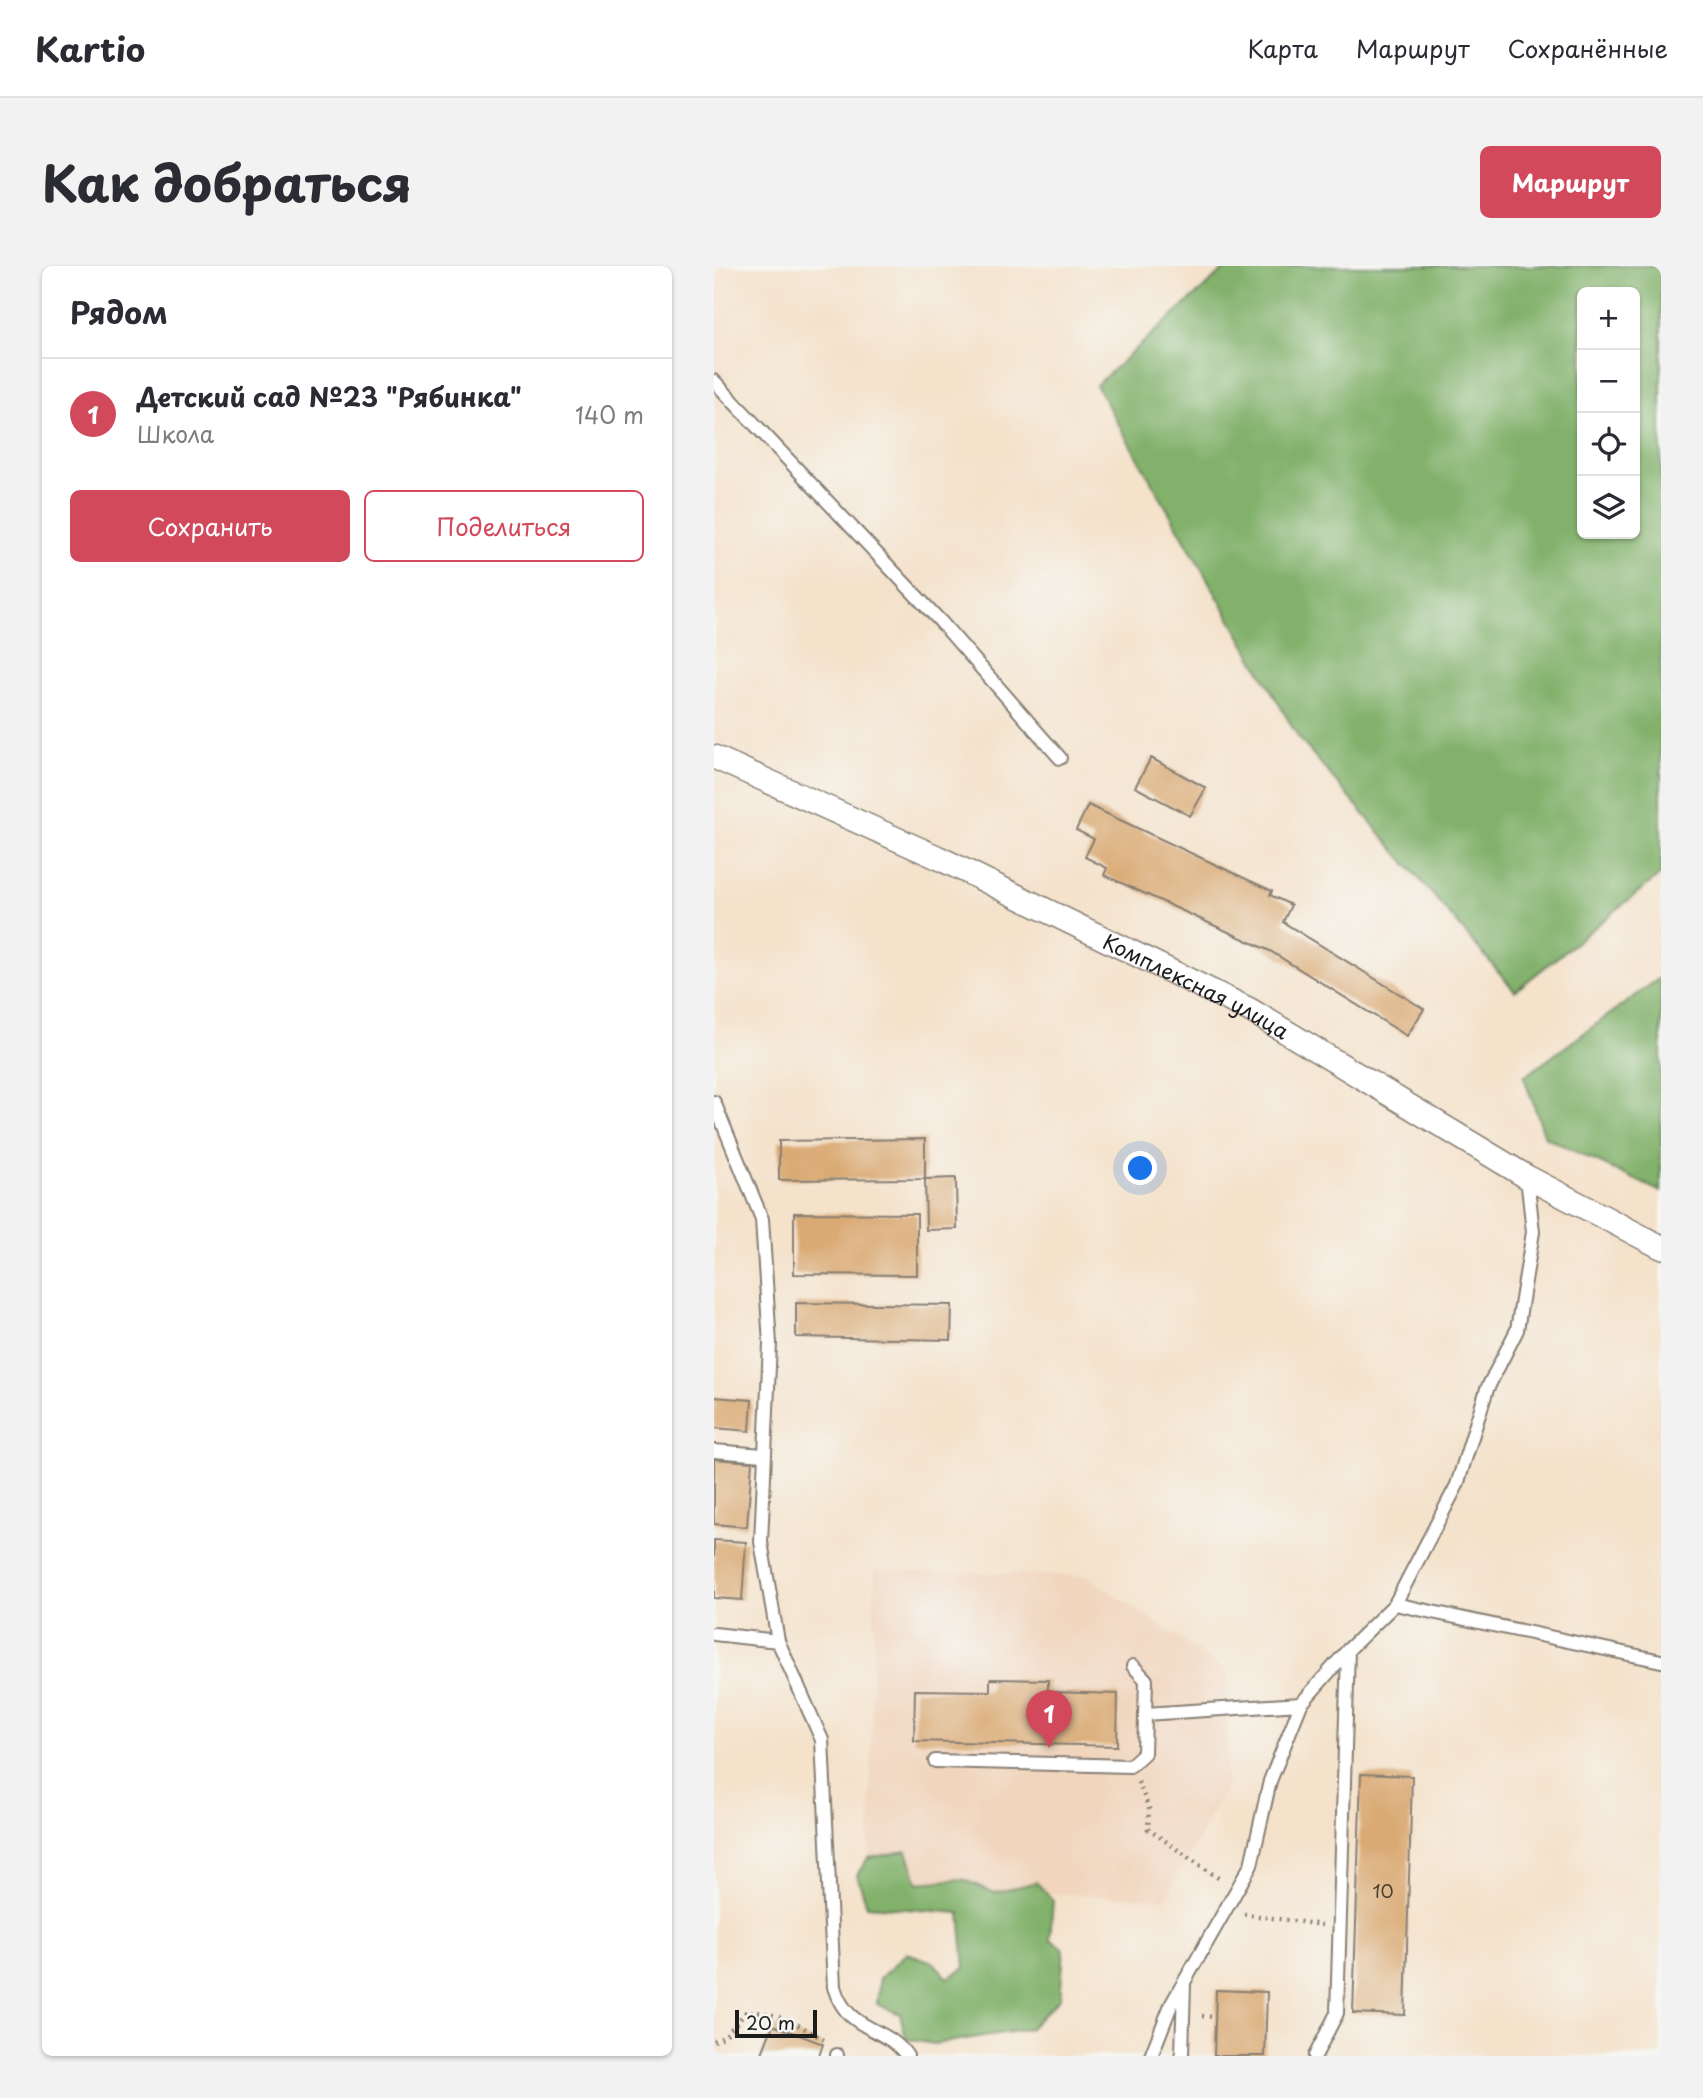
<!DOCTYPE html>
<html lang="ru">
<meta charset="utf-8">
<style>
body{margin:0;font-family:"Playpen Sans",sans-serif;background:#f2f2f3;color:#2b2b33}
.controls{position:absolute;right:21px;top:21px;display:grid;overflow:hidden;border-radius:10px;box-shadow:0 2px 5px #0004}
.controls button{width:63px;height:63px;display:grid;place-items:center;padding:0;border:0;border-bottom:2px solid #e1e1e2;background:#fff;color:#2b2b33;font:35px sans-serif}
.scale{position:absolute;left:21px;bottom:18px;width:82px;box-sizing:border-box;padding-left:7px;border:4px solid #1c1c1c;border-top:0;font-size:19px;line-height:24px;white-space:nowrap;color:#1c1c1c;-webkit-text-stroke:5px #f6f6f2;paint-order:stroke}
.you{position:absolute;left:427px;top:903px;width:24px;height:24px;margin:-18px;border:5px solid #fff;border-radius:50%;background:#1a73e8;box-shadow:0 0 0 10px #1a73e833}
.badge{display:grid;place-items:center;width:46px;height:46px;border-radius:50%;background:#d1495b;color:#fff;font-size:23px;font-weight:700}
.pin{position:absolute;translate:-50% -58px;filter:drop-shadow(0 2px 4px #0008)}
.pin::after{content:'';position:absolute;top:37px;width:24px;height:21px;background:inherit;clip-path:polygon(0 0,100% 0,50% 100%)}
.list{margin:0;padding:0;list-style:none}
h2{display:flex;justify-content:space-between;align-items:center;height:91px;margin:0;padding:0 28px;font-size:30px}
h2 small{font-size:23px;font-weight:400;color:#7c7c81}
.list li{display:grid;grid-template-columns:46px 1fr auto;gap:21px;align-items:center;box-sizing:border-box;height:112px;padding:0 28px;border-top:2px solid #e1e1e2}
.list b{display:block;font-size:26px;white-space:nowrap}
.list p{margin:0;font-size:23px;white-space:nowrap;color:#7c7c81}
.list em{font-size:23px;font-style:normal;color:#7c7c81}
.actions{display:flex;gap:14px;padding:21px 28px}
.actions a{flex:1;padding:16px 0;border:2px solid #d1495b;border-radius:10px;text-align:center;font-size:24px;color:#d1495b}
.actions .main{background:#d1495b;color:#fff}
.icon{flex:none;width:38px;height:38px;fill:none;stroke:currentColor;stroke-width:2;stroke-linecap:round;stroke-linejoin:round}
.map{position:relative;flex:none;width:947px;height:1790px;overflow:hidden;border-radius:10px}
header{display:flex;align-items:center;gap:42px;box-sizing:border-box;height:98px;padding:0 35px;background:#fff;border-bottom:2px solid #e1e1e2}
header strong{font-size:33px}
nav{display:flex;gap:38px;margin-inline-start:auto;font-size:24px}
.intro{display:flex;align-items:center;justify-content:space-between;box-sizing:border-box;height:168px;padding:0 42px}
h1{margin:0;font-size:49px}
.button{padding:18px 32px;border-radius:10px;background:#d1495b;color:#fff;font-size:24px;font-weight:700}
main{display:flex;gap:42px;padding:0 42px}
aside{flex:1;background:#fff;border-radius:10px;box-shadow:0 2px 5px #0004}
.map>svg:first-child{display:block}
.built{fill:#f1d5bd}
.forest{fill:#81b16b;stroke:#4e6644;stroke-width:2;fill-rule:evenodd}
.building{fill:#daaa75}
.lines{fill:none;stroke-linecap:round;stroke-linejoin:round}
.service-casing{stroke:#887f74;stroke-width:16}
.minor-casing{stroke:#887f74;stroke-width:26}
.path{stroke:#887f74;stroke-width:4.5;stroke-dasharray:2 5;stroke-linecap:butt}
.service{stroke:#fff;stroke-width:12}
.minor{stroke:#fff;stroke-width:23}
.labels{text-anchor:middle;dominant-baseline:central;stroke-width:7;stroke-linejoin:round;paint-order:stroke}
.number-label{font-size:18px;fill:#4c4032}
.street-label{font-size:21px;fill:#1c1c1c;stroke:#f6f6f2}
</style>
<header>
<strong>Kartio</strong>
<nav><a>Карта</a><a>Маршрут</a><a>Сохранённые</a></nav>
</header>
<div class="intro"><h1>Как добраться</h1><a class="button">Маршрут</a></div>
<main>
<aside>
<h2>Рядом<small></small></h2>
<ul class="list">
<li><span class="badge">1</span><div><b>Детский сад №23 &quot;Рябинка&quot;</b><p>Школа</p></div><em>140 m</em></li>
</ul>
<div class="actions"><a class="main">Сохранить</a><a>Поделиться</a></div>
</aside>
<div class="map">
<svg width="947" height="1790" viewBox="0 0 947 1790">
<rect width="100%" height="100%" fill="#f6f6f2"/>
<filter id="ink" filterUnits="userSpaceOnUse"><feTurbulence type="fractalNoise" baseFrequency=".0143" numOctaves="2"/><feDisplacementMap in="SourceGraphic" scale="14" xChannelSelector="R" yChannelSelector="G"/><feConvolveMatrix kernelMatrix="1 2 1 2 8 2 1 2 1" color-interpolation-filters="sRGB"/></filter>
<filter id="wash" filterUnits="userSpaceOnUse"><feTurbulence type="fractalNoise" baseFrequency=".00686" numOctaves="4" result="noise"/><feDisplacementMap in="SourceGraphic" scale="28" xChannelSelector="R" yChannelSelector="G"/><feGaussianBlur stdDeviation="1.57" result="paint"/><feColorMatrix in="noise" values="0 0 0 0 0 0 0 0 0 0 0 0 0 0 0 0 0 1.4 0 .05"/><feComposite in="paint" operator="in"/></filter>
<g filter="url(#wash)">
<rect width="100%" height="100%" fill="#f4e2cb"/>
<path class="built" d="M161,1304L373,1310L514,1405L512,1521L452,1633L154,1619Z"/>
<g class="forest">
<path d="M514,0H947V608L801,725L584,471L382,119ZM921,26V268H868V26Z"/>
<path d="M947,711V926L831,871L810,811Z"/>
<path d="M193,1585L204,1617L248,1613L281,1627L322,1616L339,1634L336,1673L350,1683L346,1732L315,1763L220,1778L192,1773L186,1748L163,1738L166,1712L193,1687L219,1696L234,1712L251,1702L246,1647L153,1640L143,1609L154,1592Z"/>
</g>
<g id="blocks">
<g class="building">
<path d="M437,492L492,522L476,550L421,521Z"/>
<path d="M374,539L558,625L556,629L577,639L569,656L710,743L693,770L556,685L390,609L393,602L371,591L380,573L362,564Z"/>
<path d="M211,873V913L65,914V875Z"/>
<path d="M242,912L243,963L212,964L211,913Z"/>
<path d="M80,947L203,948V1009L80,1008Z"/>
<path d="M82,1037L238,1039L237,1074L82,1071Z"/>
<path d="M0,1131L38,1134L36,1165L0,1162Z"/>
<path d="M0,1193L38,1196L33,1261L0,1258Z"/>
<path d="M0,1274L32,1276L28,1334L0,1332Z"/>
<path d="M276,1413L334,1414V1426L404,1428L403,1480L200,1475L201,1424L276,1425Z"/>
<path d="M647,1508L698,1510L691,1749L639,1747Z"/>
<path d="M502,1724L553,1726L551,1790H500Z"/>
<path d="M59,1759L109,1778L105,1790H47Z"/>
</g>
</g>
</g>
<g filter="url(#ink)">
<use href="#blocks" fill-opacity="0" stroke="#887f74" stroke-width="2"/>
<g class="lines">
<defs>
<g id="service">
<path d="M0,115L227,356L346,492"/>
<path d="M0,836L48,953L56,1078L47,1276L64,1375L108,1474L120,1721C134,1768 171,1758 193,1790"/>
<path d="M0,1185L49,1189"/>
<path d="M681,1338L947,1395"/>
<path d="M0,1368L64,1375"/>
<path d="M431,1448L587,1438"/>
<path d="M221,1495L416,1500L430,1487L432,1414L419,1400"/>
<path d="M123,1790V1789"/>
<path d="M437,1790L457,1739L537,1599L556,1515L587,1438L634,1384L681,1338L743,1219L773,1123L803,1064L819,966L813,911"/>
<path d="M468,1790L470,1717"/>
<path d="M601,1790L623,1747L634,1384"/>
</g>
<g id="minor">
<path id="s1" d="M0,491L225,592L536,744L813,911L947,981"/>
</g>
</defs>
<use href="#service" class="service-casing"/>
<use href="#minor" class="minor-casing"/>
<g class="path">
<path d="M424,1516L435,1542L434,1563L507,1614"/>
<path d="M530,1648L608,1659"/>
<path d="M488,1750L501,1751"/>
<path d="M0,1775L11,1770L32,1746C61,1744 88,1760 113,1776"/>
</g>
<use href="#service" class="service"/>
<use href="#minor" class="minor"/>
</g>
</g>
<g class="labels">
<g class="number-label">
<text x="669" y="1624">10</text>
</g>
<g class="street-label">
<text stroke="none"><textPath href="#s1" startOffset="534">Комплексная улица</textPath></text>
</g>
</g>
</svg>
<div class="controls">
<button>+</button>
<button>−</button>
<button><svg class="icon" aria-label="locate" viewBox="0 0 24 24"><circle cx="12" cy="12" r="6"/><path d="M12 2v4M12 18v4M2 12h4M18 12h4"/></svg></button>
<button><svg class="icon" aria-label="layers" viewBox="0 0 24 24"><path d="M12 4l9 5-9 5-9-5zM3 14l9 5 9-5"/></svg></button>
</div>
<div class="scale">20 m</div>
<div class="you"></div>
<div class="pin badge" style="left:335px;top:1482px">1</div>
</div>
</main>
